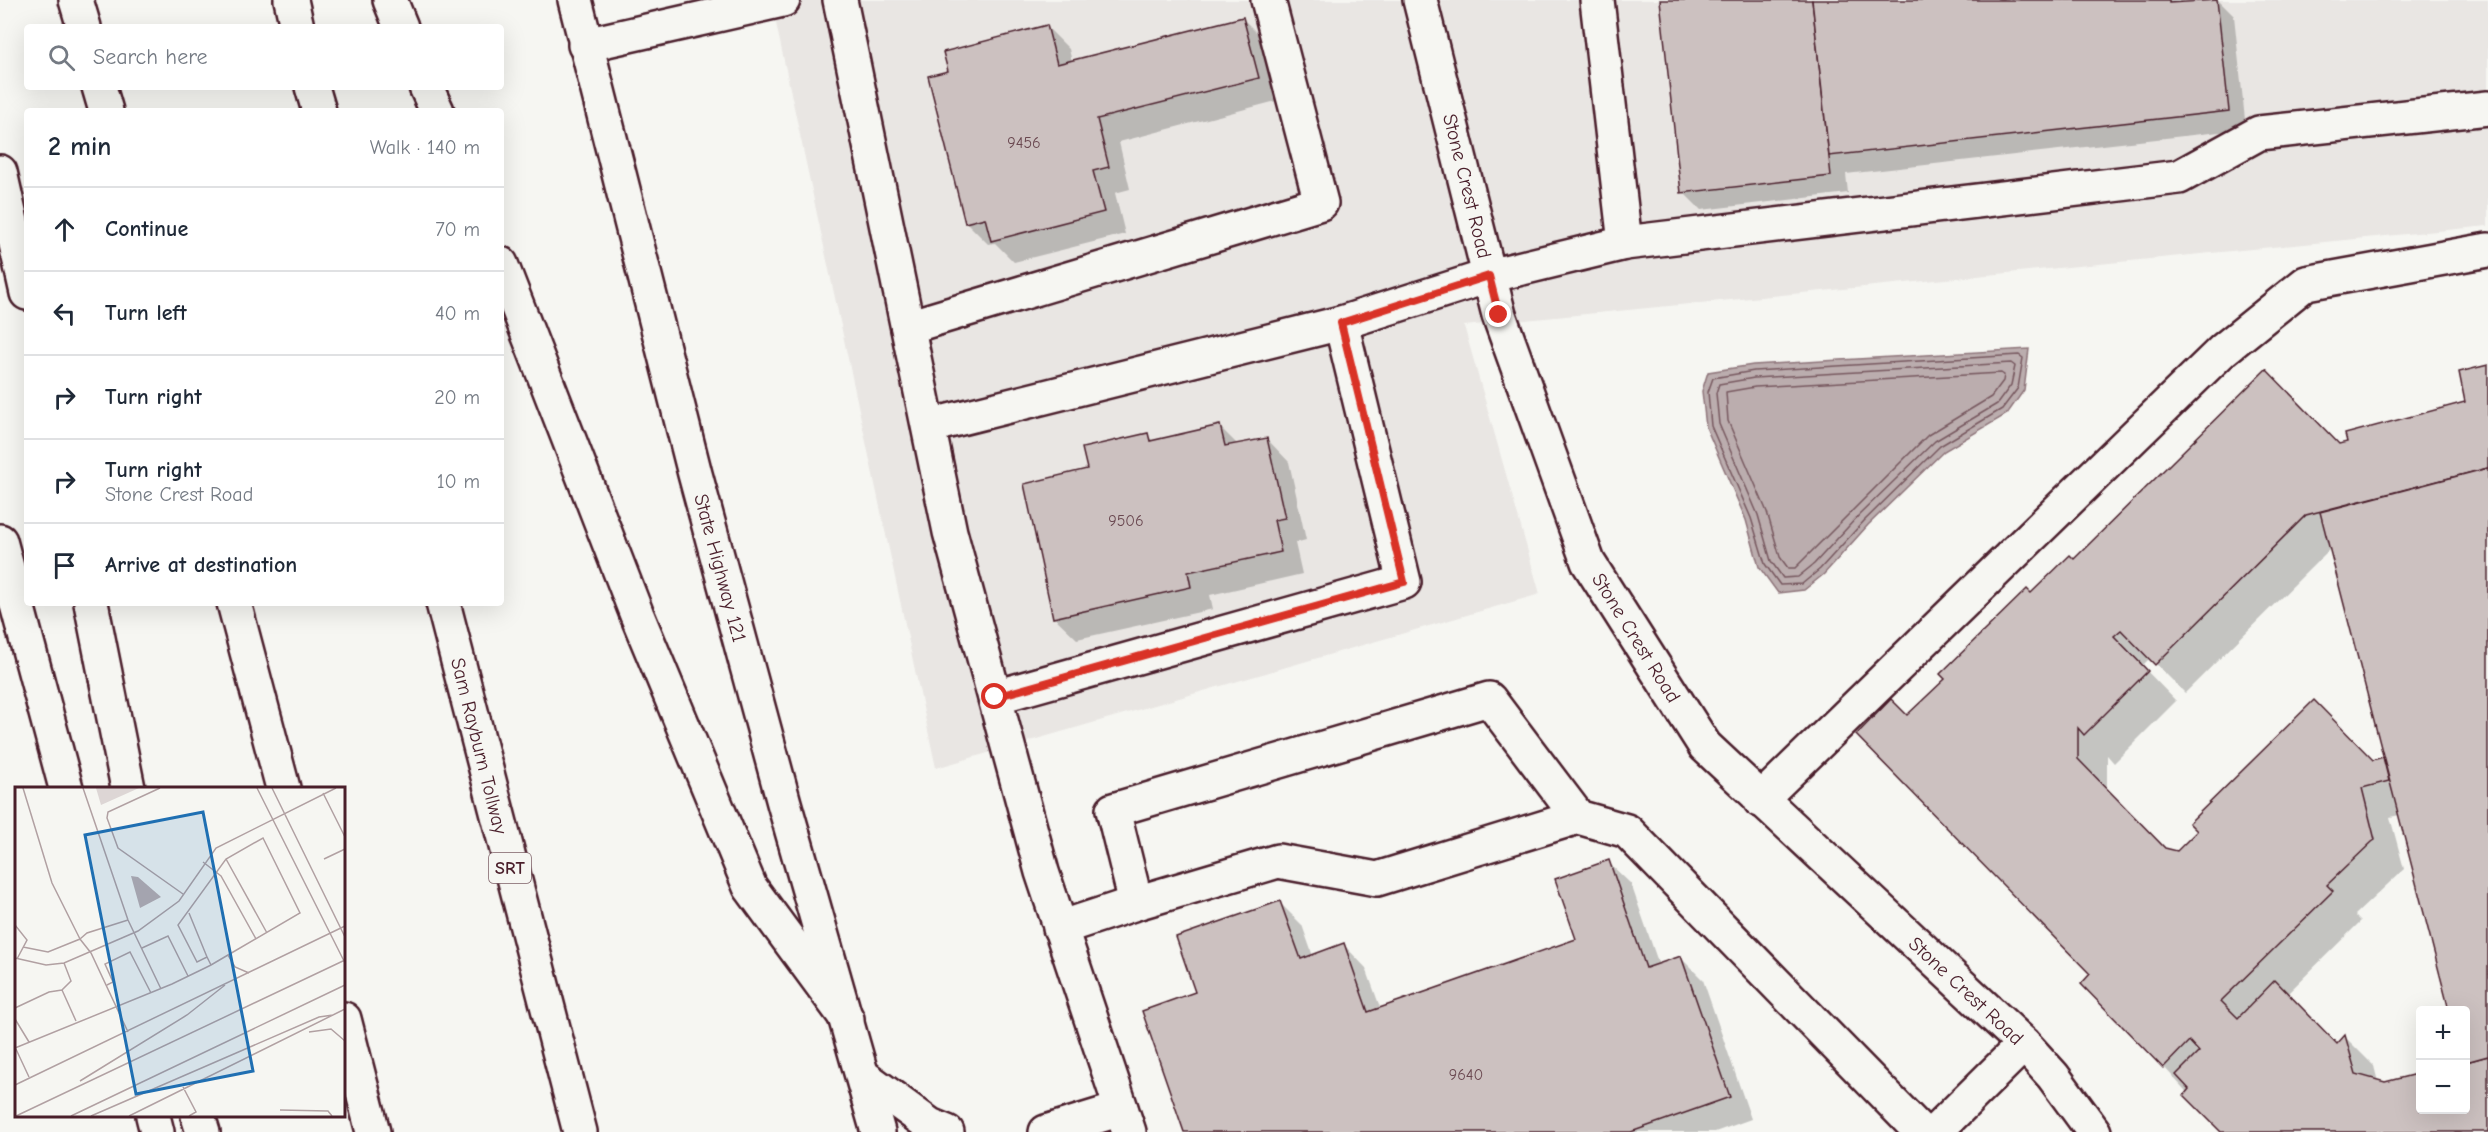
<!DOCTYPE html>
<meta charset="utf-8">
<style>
body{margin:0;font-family:"Comic Neue",sans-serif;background:#f6f6f7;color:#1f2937}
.controls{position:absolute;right:18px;bottom:18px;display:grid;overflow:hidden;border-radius:6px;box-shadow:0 6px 24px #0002}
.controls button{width:54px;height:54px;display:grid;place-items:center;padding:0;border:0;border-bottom:2px solid #e0e1e3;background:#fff;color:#1f2937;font:30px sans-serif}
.stop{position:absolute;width:18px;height:18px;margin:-14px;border:4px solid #d93025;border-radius:50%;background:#fff}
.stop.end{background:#d93025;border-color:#fff;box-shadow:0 2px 6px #0008}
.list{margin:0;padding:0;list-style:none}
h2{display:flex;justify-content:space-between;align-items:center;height:78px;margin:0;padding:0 24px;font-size:26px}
h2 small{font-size:20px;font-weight:400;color:#747a83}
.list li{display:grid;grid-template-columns:39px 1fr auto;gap:18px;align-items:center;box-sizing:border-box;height:84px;padding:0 24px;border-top:2px solid #e0e1e3}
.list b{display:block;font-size:22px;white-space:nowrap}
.list p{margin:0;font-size:20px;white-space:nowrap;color:#747a83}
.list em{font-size:20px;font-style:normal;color:#747a83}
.icon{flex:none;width:33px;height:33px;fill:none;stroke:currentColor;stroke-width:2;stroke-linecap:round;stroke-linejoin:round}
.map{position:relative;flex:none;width:2488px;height:1132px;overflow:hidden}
.search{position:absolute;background:#fff;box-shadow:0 6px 24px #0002;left:24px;top:24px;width:480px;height:66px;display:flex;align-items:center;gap:15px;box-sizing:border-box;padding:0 21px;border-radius:6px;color:#747a83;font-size:22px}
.panel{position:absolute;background:#fff;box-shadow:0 6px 24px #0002;left:24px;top:108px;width:480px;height:498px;border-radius:6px}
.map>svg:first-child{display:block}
.built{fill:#e9e6e3}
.water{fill:#bbadae;stroke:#8e747a;stroke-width:1.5}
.shadow{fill:#0003;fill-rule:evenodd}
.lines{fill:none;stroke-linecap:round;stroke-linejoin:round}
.shore{stroke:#77585f;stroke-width:1.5}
.building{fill:#ccc1c0;stroke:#4a1f2b;stroke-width:1.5}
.minor-casing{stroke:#4a1f2b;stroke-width:38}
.major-casing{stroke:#4a1f2b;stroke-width:38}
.highway-casing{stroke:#4a1f2b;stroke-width:38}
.minor{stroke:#f6f6f2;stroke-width:33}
.major{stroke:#f6f6f2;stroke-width:33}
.highway{stroke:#f6f6f2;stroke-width:33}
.route{stroke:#d93025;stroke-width:8}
.labels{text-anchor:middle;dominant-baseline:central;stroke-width:6;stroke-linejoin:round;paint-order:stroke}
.number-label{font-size:16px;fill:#6a4850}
.shield{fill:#f6f6f2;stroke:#7e6067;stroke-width:1.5}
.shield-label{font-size:18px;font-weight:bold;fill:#4a1f2b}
.street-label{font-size:20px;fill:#4a1f2b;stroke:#f6f6f2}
.inset-road{fill:none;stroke:#b1a0a2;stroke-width:1.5}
.view{fill:#1f6fb2;fill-opacity:0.15;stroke:#1f6fb2;stroke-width:3}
.inset-edge{fill:none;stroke:#4a1f2b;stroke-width:3}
</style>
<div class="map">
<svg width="2488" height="1132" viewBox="0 0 2488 1132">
<rect width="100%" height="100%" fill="#f6f6f2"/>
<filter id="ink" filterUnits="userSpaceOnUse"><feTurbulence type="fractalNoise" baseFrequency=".0167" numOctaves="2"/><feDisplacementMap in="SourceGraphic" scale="12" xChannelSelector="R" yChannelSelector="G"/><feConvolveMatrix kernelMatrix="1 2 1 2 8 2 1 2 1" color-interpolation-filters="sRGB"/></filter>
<g filter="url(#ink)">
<path class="built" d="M771,0H2488V226L1464,326L1540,594L936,768Z"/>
<path class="water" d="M2029,349L2024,390L2007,414L1944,451L1868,525L1824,574L1804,590L1778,593L1759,567L1746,520L1706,427L1702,391L1708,372L1753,365Z"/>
<g class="shadow">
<path d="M1662,0H2184V2L2218,0L2234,16L2246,129L1846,174L1848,193L1701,210L1683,192Z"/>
<path d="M1243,19L1265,41L1280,100L1119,142L1130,189L1115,193L1125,234L1014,262L995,243L988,244L966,222L950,72L1047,27L1069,49L1072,62Z"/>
<path d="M2488,366V1132H2223L2164,1067L2092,974L1907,717L2031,595L2074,561L2339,445L2468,403ZM2331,548L2386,763L2383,759L2373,762L2177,853L2165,849L2107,790V755L2114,763L2176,701L2142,666L2150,658L2185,693ZM2400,815L2450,1010H2466V1110H2420V1075L2385,1084L2378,1082L2374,1066L2345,1037L2338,1045L2287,994L2361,921L2355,915L2404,869L2390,817Z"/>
<path d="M1220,427L1238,445L1267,439L1289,462L1306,540L1295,543L1302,574L1210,595L1213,609L1077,639L1054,617L1088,470L1147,435L1154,442Z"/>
<path d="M1608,862L1631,884L1659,965L1680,957L1703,980L1751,1119L1715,1132H1186L1197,993L1280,903L1302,925L1313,956L1344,945L1366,968L1381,1010L1578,940Z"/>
</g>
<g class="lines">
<g class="shore">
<path d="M2019,355L2023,358L2018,388L2002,409L1940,446L1864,521L1820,569L1802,584L1780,585L1765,564L1751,518L1711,426L1708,392L1713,378L1754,371Z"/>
<path d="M2011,363L2015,366L2011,385L1997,404L1935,441L1859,515L1814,564L1798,577L1783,578L1771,561L1758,515L1719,424L1716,393L1719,384L1754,378Z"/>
<path d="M2001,373L2004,375L2003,381L1991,397L1928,435L1795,568H1788L1780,557L1767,512L1728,421L1726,392L1755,387Z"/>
</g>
</g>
<g class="building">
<path d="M1660,0H1812L1831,176L1681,193Z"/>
<path d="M1812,0H2169V3L2217,0L2229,111L1829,156Z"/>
<path d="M1243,17L1259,78L1097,119L1109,167L1093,171L1104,212L991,241L985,218L965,223L928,76L948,71L943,52L1047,25L1057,64Z"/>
<path d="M2488,365V468L2306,515L2155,665L2121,630L2114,636L2148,671L2084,735L2078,728V759L2165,848L2177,851L2197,831L2189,823L2314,700L2373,760L2383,757L2389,781L2362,788L2375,840L2372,842L2327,885L2333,891L2221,1001L2238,1018L2275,980L2337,1044L2345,1035L2356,1074L2385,1082L2420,1073V1110H2466V1062L2488,1056V1132H2221L2184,1095L2189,1089L2176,1075L2199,1052L2189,1041L2163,1068L2081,984L2090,974L1856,735L1891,699L1907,715L1945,679L1940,674L2027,589L2031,593L2070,555L2074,559L2266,369L2339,444L2347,442L2345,434L2465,402L2459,372Z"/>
<path d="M1220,425L1225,446L1267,438L1285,518L1274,520L1281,552L1188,572L1191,587L1053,618L1024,484L1087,469L1082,448L1148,433L1150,441Z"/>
<path d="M2488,468V1056L2466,1062V1010H2449L2320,512Z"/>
<path d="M1609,860L1646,968L1681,956L1730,1097L1631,1132H1184L1142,1011L1195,992L1176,937L1280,901L1301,959L1344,943L1368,1012L1576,939L1555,879Z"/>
</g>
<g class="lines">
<defs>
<g id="minor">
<path d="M840,0L950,532L1042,872L1129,1132"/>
<path d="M1420,0L1499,315L1588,562L1705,746L2024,1044L2053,1076L2094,1132"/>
<path d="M1597,0L1625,243"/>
<path d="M585,45L783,0"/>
<path d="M908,327L1321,203L1268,0"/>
<path d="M929,426L1341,323L1489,276L1625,243L2179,177L2259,133L2488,108"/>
<path d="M995,697L1404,582L1341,323"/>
<path d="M1760,800L2223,350L2306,283L2488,250"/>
<path d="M1136,903L1278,861L1377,879L1578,817"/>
<path d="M1060,928L1136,903L1113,810L1489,699L1578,817L1627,831L1921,1132"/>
<path d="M863,1076L930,1125L947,1132"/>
<path d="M1046,1132L1121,1109"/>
<path d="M1935,1132L2024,1044"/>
</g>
<g id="major">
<path d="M575,0L695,474L784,803L878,1132"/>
<path d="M0,541L66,788"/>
<path d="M153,1116L157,1132"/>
</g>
<g id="highway">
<path d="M76,0L84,27"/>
<path d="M291,0L297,27"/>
<path d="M390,0L401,27"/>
<path d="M99,87L106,111"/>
<path d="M312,87L319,111"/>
<path d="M426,87L437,111"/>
<path d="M0,172L27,293"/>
<path d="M501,264L637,615L750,887L847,1019"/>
<path d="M91,603L128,788"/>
<path d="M234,603L283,788"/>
<path d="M443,603L580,1132"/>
<path d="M344,1019L373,1132"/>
<path d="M198,1116L203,1132"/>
</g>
</defs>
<use href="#minor" class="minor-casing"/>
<use href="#major" class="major-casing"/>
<use href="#highway" class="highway-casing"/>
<use href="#minor" class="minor"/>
<use href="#major" class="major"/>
<use href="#highway" class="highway"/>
</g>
</g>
<g class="lines" filter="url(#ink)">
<path class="route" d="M995,697L1404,582L1341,323L1489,276L1499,315"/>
</g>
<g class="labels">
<g class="number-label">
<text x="1024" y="143">9456</text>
<text x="1126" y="521">9506</text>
<text x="1466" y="1075">9640</text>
</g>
<rect class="shield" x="489" y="853" width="42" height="30" rx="4.5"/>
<g class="shield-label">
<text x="510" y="868">SRT</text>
</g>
<g class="street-label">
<text transform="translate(1467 186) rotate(76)">Stone Crest Road</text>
<text transform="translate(720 568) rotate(75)">State Highway 121</text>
<text transform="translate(1636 638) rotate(58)">Stone Crest Road</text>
<text transform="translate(479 746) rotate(76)">Sam Rayburn Tollway</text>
<text transform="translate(1966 991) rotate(43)">Stone Crest Road</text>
</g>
</g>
<g transform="translate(15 787)">
<rect width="330" height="330" fill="#f6f6f2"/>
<path d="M81,1H124L86,18Z" fill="#ddd6d5"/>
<path d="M116,89L123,90L146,110L125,121Z" fill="#bbadae"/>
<path class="inset-road" d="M68,1L113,133L146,202M145,1L93,25L92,31L103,61L168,107M242,1L330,176M257,1L330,150M308,6L330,50M211,72L252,146M309,72L330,62M188,75L206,89L241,152M174,126L192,170M113,133L72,146L65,152L76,166L113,245M0,138L12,153L2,172M8,160L33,165L65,152L37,96L8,1M127,161L153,149L173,189M213,168L220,180L234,186M0,171L31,178L49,176L123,144L164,114L201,61L321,1M49,176L56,194L47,203L61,234M92,198L98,195L90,177L115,165L136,206M0,221L34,205L47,203M0,232L14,255M294,245L316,242L330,254M0,260L14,290M0,261L157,197L190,181L196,178L213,168L285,126L248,51L211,72L163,138L182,175L192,170L196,178M65,294L172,228L210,198M0,298L330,139M168,300L181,325L174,329M265,323L313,324L317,329M1,329L330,173M56,329L330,198M76,329L304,230L318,228M114,329L330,222"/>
<path class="view" d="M188,25L238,284L121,307L70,48Z"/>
<rect width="330" height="330" class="inset-edge"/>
</g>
</svg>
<div class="controls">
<button>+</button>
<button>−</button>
</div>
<div class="stop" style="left:995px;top:697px"></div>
<div class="stop end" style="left:1499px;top:315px"></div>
<div class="search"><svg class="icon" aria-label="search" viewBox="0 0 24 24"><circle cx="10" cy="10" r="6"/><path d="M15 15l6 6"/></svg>Search here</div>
<section class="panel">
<h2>2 min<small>Walk · 140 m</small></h2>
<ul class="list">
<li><svg class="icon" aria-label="ahead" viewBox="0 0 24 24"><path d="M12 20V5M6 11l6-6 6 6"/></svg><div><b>Continue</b></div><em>70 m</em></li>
<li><svg class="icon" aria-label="left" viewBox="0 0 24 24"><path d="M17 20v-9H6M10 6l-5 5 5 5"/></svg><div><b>Turn left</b></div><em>40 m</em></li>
<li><svg class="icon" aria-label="right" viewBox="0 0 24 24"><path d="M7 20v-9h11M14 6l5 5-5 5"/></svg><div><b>Turn right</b></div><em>20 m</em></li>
<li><svg class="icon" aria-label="right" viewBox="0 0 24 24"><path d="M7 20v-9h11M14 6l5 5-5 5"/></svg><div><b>Turn right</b><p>Stone Crest Road</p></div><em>10 m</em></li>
<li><svg class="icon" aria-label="arrive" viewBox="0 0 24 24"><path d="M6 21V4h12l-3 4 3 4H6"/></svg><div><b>Arrive at destination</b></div></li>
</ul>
</section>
</div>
